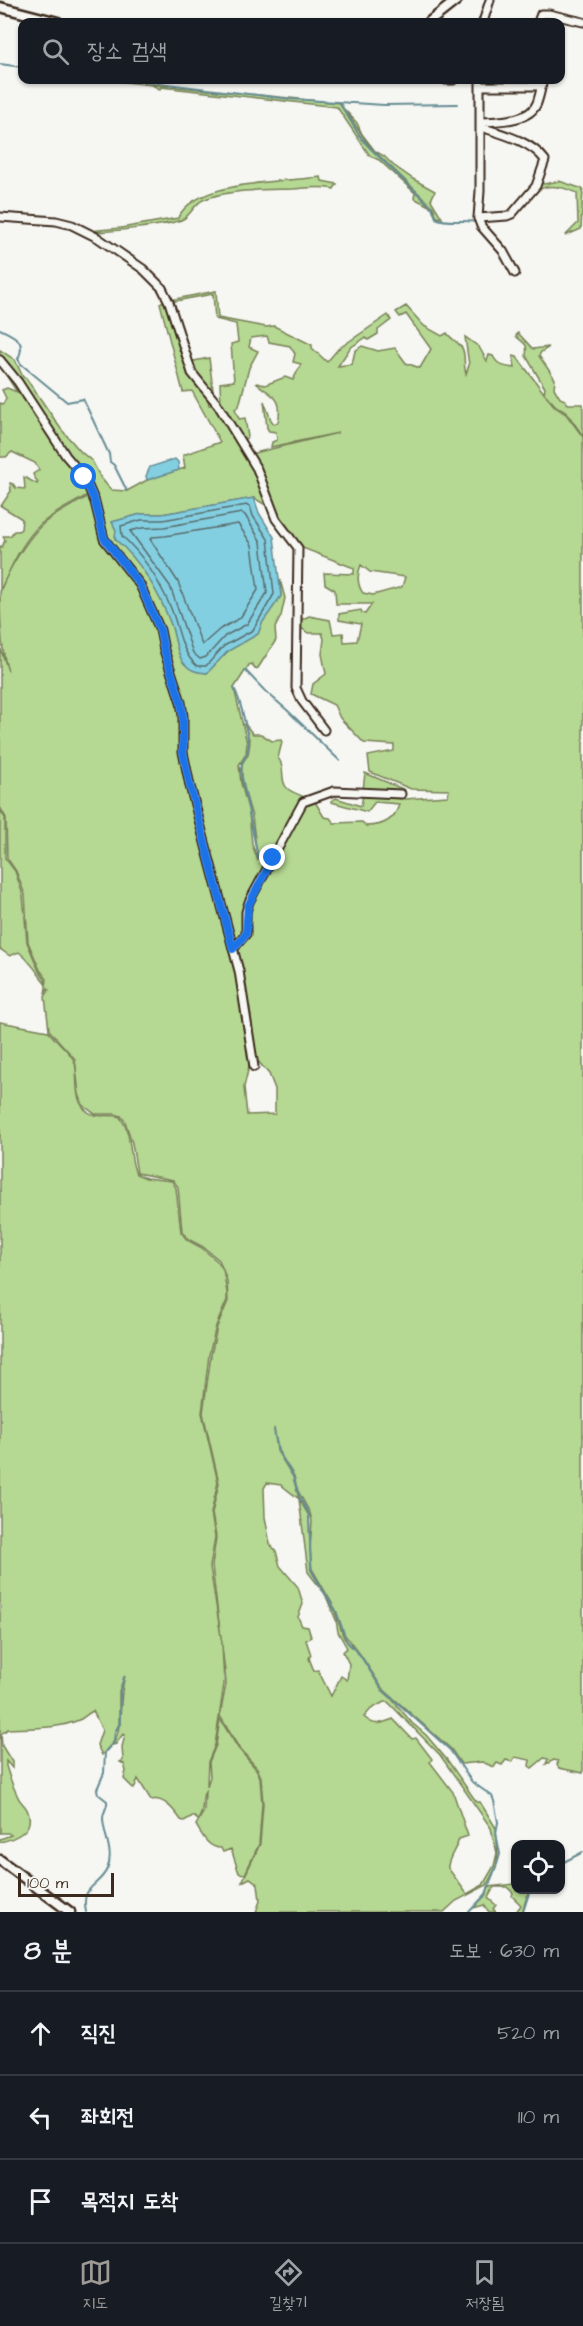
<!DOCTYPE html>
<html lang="ko">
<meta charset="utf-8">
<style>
body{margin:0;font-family:"Architects Daughter","Poor Story",sans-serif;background:#242831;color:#f1f3f6}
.controls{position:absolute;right:18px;bottom:18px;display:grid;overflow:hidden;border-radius:12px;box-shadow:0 2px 4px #0004}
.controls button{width:54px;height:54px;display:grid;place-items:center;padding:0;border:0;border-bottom:2px solid #363941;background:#171b24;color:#f1f3f6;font:30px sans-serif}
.scale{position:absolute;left:18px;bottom:15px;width:96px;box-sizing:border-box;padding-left:6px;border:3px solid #3b2a1e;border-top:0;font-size:16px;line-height:21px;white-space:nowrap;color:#3b2a1e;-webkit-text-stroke:4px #f6f6f2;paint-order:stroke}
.stop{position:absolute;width:18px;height:18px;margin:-14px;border:4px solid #1a73e8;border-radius:50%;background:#fff}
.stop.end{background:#1a73e8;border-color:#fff;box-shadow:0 2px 6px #0008}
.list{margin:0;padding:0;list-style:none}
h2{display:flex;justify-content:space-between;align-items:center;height:78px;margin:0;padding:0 24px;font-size:26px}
h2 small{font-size:20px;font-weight:400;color:#9ea1a6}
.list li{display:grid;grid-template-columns:39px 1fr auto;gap:18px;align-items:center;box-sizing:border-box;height:84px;padding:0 24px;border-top:2px solid #363941}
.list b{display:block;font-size:22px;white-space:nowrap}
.list em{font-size:20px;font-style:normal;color:#9ea1a6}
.icon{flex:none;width:33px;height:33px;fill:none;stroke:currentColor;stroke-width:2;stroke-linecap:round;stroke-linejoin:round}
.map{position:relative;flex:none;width:583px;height:1912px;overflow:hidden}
.search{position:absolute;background:#171b24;box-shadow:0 2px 4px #0004;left:18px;right:18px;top:18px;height:66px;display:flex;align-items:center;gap:15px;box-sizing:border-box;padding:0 21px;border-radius:12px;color:#9ea1a6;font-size:22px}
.sheet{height:330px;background:#171b24}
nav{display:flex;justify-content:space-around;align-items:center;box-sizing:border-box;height:84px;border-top:2px solid #363941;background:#171b24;font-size:16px;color:#9ea1a6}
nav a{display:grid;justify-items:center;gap:3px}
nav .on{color:#9f9995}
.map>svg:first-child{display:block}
.green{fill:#b5d892;stroke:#788158;stroke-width:1.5;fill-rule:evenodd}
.water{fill:#83cfe2;stroke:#668d94;stroke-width:1.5}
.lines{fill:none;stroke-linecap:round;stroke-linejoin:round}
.shore{stroke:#586c6c;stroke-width:1.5}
.stream{stroke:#668d94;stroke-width:2}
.minor-casing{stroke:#3b2a1e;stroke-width:11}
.tertiary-casing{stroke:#3b2a1e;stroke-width:13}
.minor{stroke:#f6f6f2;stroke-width:7}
.tertiary{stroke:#f6f6f2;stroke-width:8}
.route{stroke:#1a73e8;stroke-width:8}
</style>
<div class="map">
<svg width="583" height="1912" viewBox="0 0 583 1912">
<rect width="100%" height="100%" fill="#f6f6f2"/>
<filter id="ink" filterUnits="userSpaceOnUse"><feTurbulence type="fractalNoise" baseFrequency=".0167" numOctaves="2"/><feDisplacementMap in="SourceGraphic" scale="12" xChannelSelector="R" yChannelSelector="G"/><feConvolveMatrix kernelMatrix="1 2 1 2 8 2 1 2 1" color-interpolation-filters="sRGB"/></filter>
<g filter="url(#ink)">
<g class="green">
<path d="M108,80L339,103L364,142L431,207L414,198L415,193L379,160L370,156L337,107L161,87L160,89L152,85Z"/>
<path d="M345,110L357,123L362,134L375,151L384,156L393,165L413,179L435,191L431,200L442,218L437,217L433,207L370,147Z"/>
<path d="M321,177L322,181L337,184L334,189C319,186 308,188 293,189C265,190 228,189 203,200C194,204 191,215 183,219C172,225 100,234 88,231L121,228L178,218C195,180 284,182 321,177Z"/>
<path d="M559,181L583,189L581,229L565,236L578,223L577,193C568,189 556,185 546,187C540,188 539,192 532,192L540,182L544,184Z"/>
<path d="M0,218C21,219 44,218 64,223C92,231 131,262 154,280C175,304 176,340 188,369C193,382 208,391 209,405H217L257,472L269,507L254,498L162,514H141L112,522L116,530L115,539C142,562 160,594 172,627C175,638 177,654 183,662C191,671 196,672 207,673L228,651L258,634L262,623L281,596L280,580L285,598L281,616L275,628L276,640L258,668L255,669L252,664L249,665L234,688L247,743L246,754L239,765L241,783L249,813L252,844L258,861L252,817L242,782V763L248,755L250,742L244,723L253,734H261L272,741L281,740L282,742L278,758C286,766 279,782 288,789C293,793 301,795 306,798L291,818L249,899L245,914V930L238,940L232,938L186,761L184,708L166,650L160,623L141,583L107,538L96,499L85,475L64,450L12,371L0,357V350L15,360L23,377L26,378L61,429L81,452L92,461L101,478L111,490L127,491L147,480L185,468L183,455L220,442L192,391L183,392L160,303L164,301L159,290L153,282L93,239L70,226L56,222Z"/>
<path d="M216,291L218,318L266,327L274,326L312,345V348L327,362L338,349L388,315L391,320L378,330V334L368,340L365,338L350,348L338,366L352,364L355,351L362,346L378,351L395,348L406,363L420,368L431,349L406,314L400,317L396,312L406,306L424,326L442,336L447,333C451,339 458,342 462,348C466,354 463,366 466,374L469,365L465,337L479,347L487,361L489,355L493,356C498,366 505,367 515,368L513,356L517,357L544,393L555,407L566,414L583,437V1773L559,1768L557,1765L558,1761L554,1760L546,1764L548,1759L544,1758L532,1768L529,1766L530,1760L515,1757L512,1762L506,1760L502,1765L497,1763L494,1767L482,1762L461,1764L451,1749L382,1688L360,1654L344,1634L336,1610L312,1569L310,1550L312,1521L310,1513L297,1489L294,1476L278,1451L274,1428L277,1451L293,1477L299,1499L309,1516L311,1570L335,1612L344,1638L360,1655L382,1690L391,1698L412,1723L426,1735L448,1761L473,1797L477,1802H480L496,1828L498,1854L496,1867L487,1885L456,1901L444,1912H256L260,1901L258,1884L250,1878L242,1882L260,1844L263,1804L261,1777L257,1768L239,1748L220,1716L226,1684L225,1672L212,1566L216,1537L212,1513L219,1483L203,1413L211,1355L217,1327L228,1301L227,1281L219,1260L203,1247L188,1239L182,1231L178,1187L173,1180L137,1173L132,1143L125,1121L121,1116L115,1114H95L83,1105L79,1094L75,1059L49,1030L45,997L49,990L48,988L45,994L47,979L40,970L28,942L25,895L16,871L7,858L6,818L0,807V647L8,671C1,652 0,614 0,593C4,575 29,536 44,523C58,512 75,504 91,495L101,532L139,585L156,621L180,702L181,744L238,971L250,1062L244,1087L247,1115L275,1114V1089L269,1074L257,1060L255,1054L237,954L249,932V908L304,805L314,800L324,817L330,818L334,823L362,822L366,826C381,826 395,821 399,804L375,802L367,812L331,802V801L336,798L361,806L363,795L405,799L448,796L449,790L411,789L370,772L368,756L394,751V745L364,743L340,718L334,705L311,694L313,684L326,674L322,654L324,639L322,633H308L300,627L301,620L309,616L330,620L333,634L343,633L344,642L357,641L361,624L339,620V614L361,610L362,613L365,614L372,604H336L335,590L325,584L324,573L354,574V568L300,547L278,518L250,454L338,433L271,447L272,442L277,440L276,432L269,431L267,428L264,401L271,420L274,424L278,422C284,396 271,396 256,383L265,385L285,377L293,380L301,364L293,362L295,354L290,346L269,342L267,336L251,338L249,347L258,351L249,368L239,406L235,409L239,419L245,418L248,437L242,441L221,405L220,383L234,381L231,344L238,342L236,324L215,319L213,294L171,302L170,300ZM361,565L370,572L405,577L402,587L373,595L363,593C357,585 357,574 361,565ZM267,1483L281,1485L299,1499L308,1572L325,1594L336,1620L338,1632L347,1648L343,1652L349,1664L347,1680L341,1676L331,1696L318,1670L314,1671L309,1658L311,1655L306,1640L311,1637L308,1627L302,1626L298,1617L303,1604L298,1587L280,1566L276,1551L270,1544L265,1517L264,1488ZM384,1702H388L440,1755L491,1828L497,1853L494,1866L483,1885L467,1894L448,1868C447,1859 457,1848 459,1839L468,1836L453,1792L430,1762L432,1759L416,1738L412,1739L393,1719C380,1724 375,1727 364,1717L371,1709Z"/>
<path d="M518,333L533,349L549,347L541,352L539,356L555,379L554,388L560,398L565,400L568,404H583V436L567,413L556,406L544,393L545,388L526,356C528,341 524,345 516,336Z"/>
<path d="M209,358L213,390H206L189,362Z"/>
<path d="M0,362L75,467L91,493C75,503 56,511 42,523C22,541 11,567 0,591V546L2,547L5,540L3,536H10L14,531H18L21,529L22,519L1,506L11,491L10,483L13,484L16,488L25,489L24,477L37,484L38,482L34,477L33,474L39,470L35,463L12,452L6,457H0V403L3,404L6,398L2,390L7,388L17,392L0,366Z"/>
<path d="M365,773L405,790V793L363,790Z"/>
<path d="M0,810L5,818V858L15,871L23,895L27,942L39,971L45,979L46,985C38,973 30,961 19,952L10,956L0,949Z"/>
<path d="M0,1022L48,1031C56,1042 71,1051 75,1063C79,1079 72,1100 88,1112C97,1119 110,1113 120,1117C133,1134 128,1155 136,1174L146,1178L172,1181L176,1188L181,1232L187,1240L202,1248L217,1261L223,1269L227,1292V1300L216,1326L209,1355L202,1413L218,1482L211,1513L215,1537L210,1567L222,1643L224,1684L215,1745L208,1762L207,1786L210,1777L209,1762L216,1745L220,1719L238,1748L256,1769L260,1777L262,1804L259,1844L245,1874L239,1873L231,1849L223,1852L221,1848C208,1848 202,1835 196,1825L204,1811L205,1791C200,1799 206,1808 198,1820L193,1816L184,1821L181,1820C174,1810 164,1797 151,1800L138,1779L134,1789L124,1779L126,1771L124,1764L120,1762L123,1760L122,1747L125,1735L123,1734L116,1744L113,1745C124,1725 118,1699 125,1676L119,1691V1724L115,1732L114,1741L102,1755L97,1745L102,1730L93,1711C88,1713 86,1716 81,1719C60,1729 31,1728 8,1729L1,1734L2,1746L12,1762V1768L6,1761V1766C9,1776 13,1787 18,1797C20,1802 27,1807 28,1812C35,1831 14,1839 0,1842V1839L11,1835L8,1833H0Z"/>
<path d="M515,1884L516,1890H529L522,1912H516L521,1905L512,1896L513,1893L507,1887H494L488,1898L496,1905L493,1909L496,1912H489L484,1905L473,1908L487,1894L488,1887Z"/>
</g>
<g class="water">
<path d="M175,459L178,462L179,470L147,480L146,476L150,467Z"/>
<path d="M254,498L259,513L274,537L281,596L262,623L258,634L228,651L207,673C196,672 190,671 183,662C177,654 175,638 172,627C160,594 142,562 115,539L116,530L112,522L141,514H162Z"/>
</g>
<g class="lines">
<g class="shore">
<path d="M247,505L250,506L253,516L268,539L274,594L253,630L224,646L206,666H197C180,652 179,626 170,606C159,581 143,555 122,536L121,526L141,520H163Z"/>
<path d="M242,513L245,515L261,542L267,593L247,624L225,636L206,657L200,659L193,653L170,586L130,531L142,528L164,527Z"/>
<path d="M238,524L252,545L258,590L240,618L220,629L202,645L178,582L150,539L152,537L165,536Z"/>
</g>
<g class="stream">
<path d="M0,12L37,22"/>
<path d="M0,64L22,67"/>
<path d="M134,80L290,99L384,105L457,104"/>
<path d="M340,103L359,135L370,148L432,207L436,218C448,224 462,219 475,222"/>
<path d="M0,329C15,336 27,341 18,359L21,364L67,402L83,399L109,454L110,462L114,465L127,491"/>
<path d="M245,670L264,690L287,710L340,761"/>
<path d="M234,688C240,698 250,739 248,749C247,758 240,762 241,772L258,858"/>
<path d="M274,1430L278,1451L293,1476L300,1498L309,1514L311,1570L336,1611L347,1642L360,1655L382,1689L450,1750L472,1782L492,1796L494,1801L498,1822L496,1833L500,1854L498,1861L486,1894L469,1912"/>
<path d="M560,1864L583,1852"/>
<path d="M86,1912C80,1885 99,1887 107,1869C115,1852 103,1835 103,1818C103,1811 108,1808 107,1801L98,1794L97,1789L104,1773L105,1752L114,1742L115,1732L120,1724V1692L124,1677"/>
<path d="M523,1912L530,1890"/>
</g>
<defs>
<g id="minor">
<path d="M483,22L490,0"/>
<path d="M538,22L541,14H549L583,22"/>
<path d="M446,80H453"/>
<path d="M480,80V191L478,218L481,226L503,251L515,273"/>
<path d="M482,86H541"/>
<path d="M481,122C497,121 530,122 537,103C540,95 541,87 543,80"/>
<path d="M0,217L56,221L72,225L98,238L143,269L162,288L169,302L192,373L218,405L257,469L276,519L298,548L296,688L302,701L324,730"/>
<path d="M478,218L507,216L512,214L536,186L545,160C531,141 502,134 481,127"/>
<path d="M0,360L18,382L66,456L84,477L95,502L104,539L140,585L160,630L164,650L181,702L183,716V752L190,786L239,971L254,1067"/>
<path d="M233,949L246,934V912L249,902L303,802L334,791L401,794"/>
</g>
<g id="tertiary">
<path d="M0,7L58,22"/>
<path d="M429,22L457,0"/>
<path d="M0,1860L70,1912"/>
</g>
</defs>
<use href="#minor" class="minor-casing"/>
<use href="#tertiary" class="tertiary-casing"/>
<use href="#minor" class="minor"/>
<use href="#tertiary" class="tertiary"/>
</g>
</g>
<g class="lines" filter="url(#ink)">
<path class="route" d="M84,477L95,502L104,538L140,585L160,630L164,650L181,702L183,716V752L190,786L233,949L246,934L248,906L273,858"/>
</g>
</svg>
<div class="controls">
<button><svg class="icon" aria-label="locate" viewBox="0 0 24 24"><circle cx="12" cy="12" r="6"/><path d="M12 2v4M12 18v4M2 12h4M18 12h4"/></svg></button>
</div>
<div class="scale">100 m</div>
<div class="stop" style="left:84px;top:477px"></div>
<div class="stop end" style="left:273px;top:858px"></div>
<div class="search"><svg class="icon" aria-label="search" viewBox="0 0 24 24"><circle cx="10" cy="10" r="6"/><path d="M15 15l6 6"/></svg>장소 검색</div>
</div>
<section class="sheet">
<h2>8 분<small>도보 · 630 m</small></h2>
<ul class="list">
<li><svg class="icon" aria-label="ahead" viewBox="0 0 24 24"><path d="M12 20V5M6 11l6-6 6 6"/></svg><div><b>직진</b></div><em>520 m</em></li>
<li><svg class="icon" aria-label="left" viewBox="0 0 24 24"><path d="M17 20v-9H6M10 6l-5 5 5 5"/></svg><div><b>좌회전</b></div><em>110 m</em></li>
<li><svg class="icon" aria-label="arrive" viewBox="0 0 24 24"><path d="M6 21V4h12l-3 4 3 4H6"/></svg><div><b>목적지 도착</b></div></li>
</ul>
</section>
<nav>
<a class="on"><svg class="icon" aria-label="map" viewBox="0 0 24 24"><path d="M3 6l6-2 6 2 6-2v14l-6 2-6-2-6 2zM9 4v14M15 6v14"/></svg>지도</a>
<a><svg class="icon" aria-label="directions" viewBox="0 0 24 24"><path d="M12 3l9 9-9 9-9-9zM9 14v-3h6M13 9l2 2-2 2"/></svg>길찾기</a>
<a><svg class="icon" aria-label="saved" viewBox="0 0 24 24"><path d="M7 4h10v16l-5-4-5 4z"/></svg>저장됨</a>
</nav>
